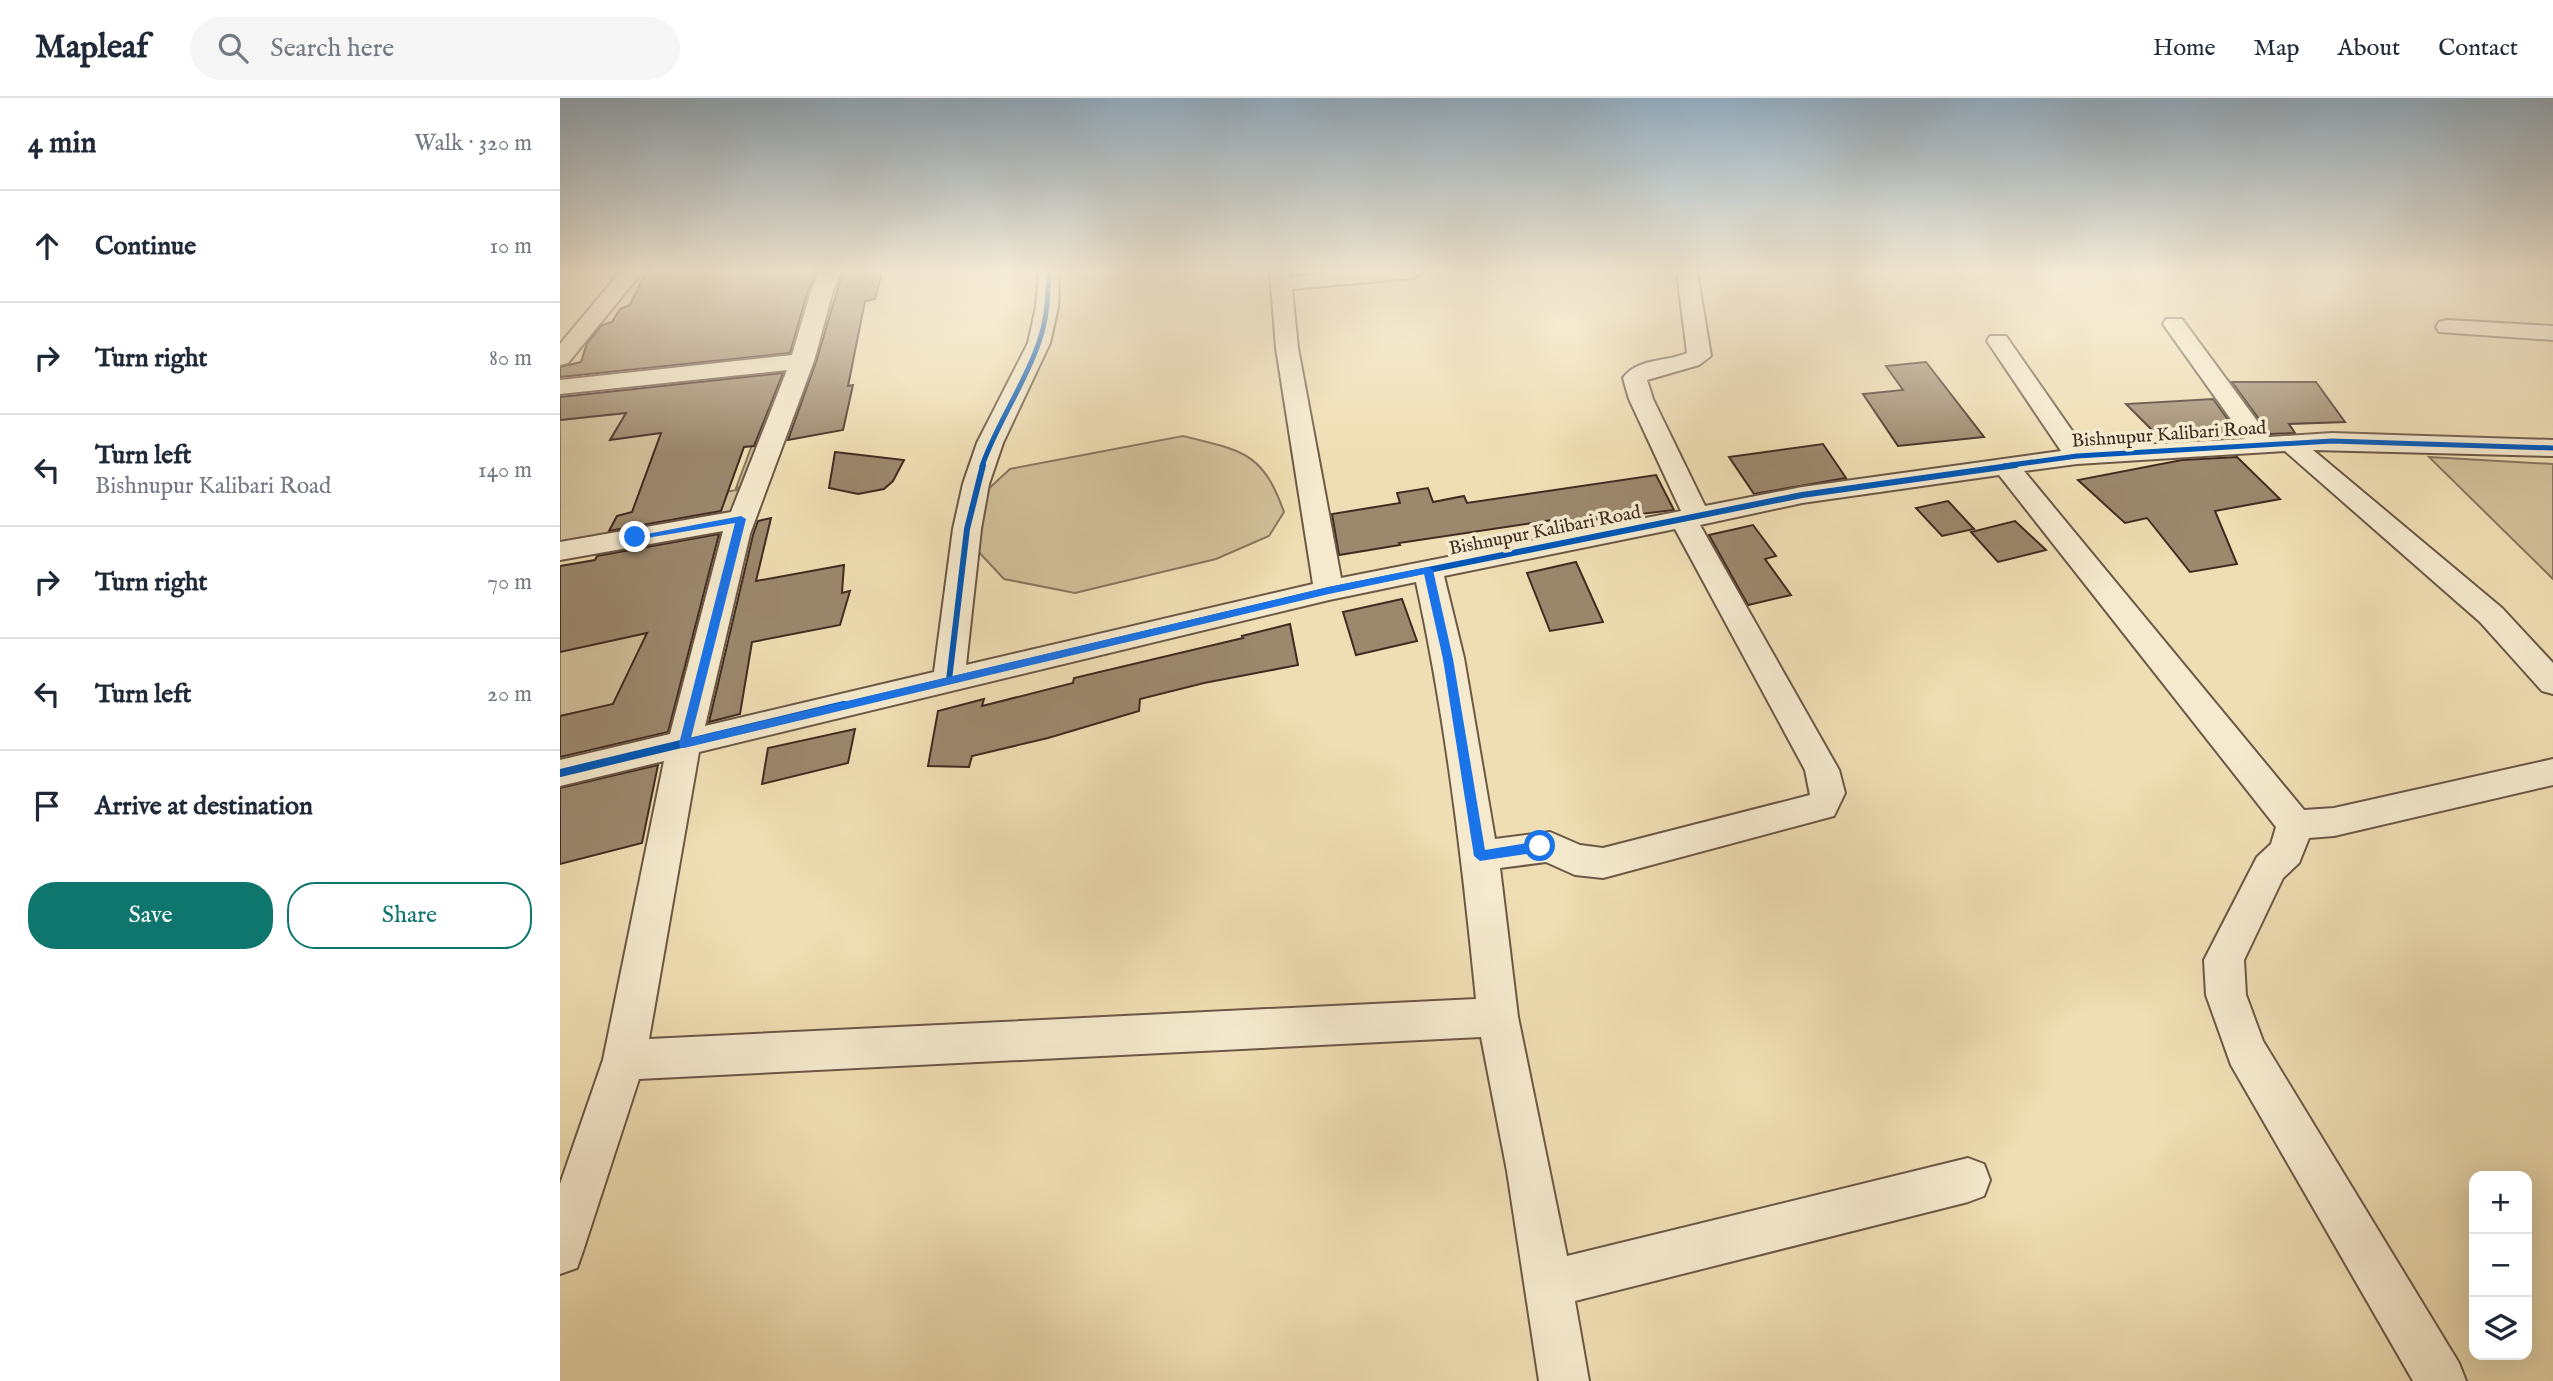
<!DOCTYPE html>
<meta charset="utf-8">
<style>
body{margin:0;font-family:"IM FELL English",serif;background:#f6f6f7;color:#1f2937}
.controls{position:absolute;right:21px;bottom:21px;display:grid;overflow:hidden;border-radius:14px;box-shadow:0 7px 28px #0002}
.controls button{width:63px;height:63px;display:grid;place-items:center;padding:0;border:0;border-bottom:2px solid #e0e1e3;background:#fff;color:#1f2937;font:35px sans-serif}
.stop{position:absolute;width:21px;height:21px;margin:-16px;border:5px solid #1a73e8;border-radius:50%;background:#fff}
.stop.end{background:#1a73e8;border-color:#fff;box-shadow:0 2px 7px #0008}
.list{margin:0;padding:0;list-style:none}
h2{display:flex;justify-content:space-between;align-items:center;height:91px;margin:0;padding:0 28px;font-size:30px}
h2 small{font-size:23px;font-weight:400;color:#747a83}
.list li{display:grid;grid-template-columns:46px 1fr auto;gap:21px;align-items:center;box-sizing:border-box;height:112px;padding:0 28px;border-top:2px solid #e0e1e3}
.list b{display:block;font-size:26px;white-space:nowrap}
.list p{margin:0;font-size:23px;white-space:nowrap;color:#747a83}
.list em{font-size:23px;font-style:normal;color:#747a83}
.actions{display:flex;gap:14px;padding:21px 28px}
.actions a{flex:1;padding:16px 0;border:2px solid #0f766e;border-radius:28px;text-align:center;font-size:24px;color:#0f766e}
.actions .main{background:#0f766e;color:#fff}
.icon{flex:none;width:38px;height:38px;fill:none;stroke:currentColor;stroke-width:2;stroke-linecap:round;stroke-linejoin:round}
.map{position:relative;flex:none;width:1993px;height:1283px;overflow:hidden}
header{display:flex;align-items:center;gap:42px;box-sizing:border-box;height:98px;padding:0 35px;background:#fff;border-bottom:2px solid #e0e1e3}
header strong{font-size:33px}
nav{display:flex;gap:38px;margin-inline-start:auto;font-size:24px}
.search{width:490px;height:63px;background:#f6f6f7;display:flex;align-items:center;gap:18px;box-sizing:border-box;padding:0 24px;border-radius:38px;color:#747a83;font-size:26px}
main{display:flex}
aside{flex:1;background:#fff}
.map>svg:first-child{display:block}
.green{fill:#d1c09a;stroke:#88765e;stroke-width:2}
.building{fill:#9b886d;stroke:#402b21;stroke-width:2}
.lines{fill:none;stroke-linecap:round;stroke-linejoin:round}
.street-casing{stroke:#6c5846;stroke-width:4}
.street{fill:#f5eace;fill-rule:evenodd}
.cycleway-far2-casing{stroke:#f5eace;stroke-width:8}
.cycleway-far1-casing{stroke:#f5eace;stroke-width:10}
.cycleway-casing{stroke:#f5eace;stroke-width:12}
.cycleway-far2{stroke:#0057b8;stroke-width:5}
.cycleway-far1{stroke:#0057b8;stroke-width:6}
.cycleway{stroke:#0057b8;stroke-width:8}
.route{fill:#1a73e8}
.labels{text-anchor:middle;dominant-baseline:central;stroke-width:7;stroke-linejoin:round;paint-order:stroke}
.street-label{font-size:19px;fill:#402b21;stroke:#f5eace}
</style>
<header>
<strong>Mapleaf</strong>
<div class="search"><svg class="icon" aria-label="search" viewBox="0 0 24 24"><circle cx="10" cy="10" r="6"/><path d="M15 15l6 6"/></svg>Search here</div>
<nav><a>Home</a><a>Map</a><a>About</a><a>Contact</a></nav>
</header>
<main>
<aside>
<h2>4 min<small>Walk · 320 m</small></h2>
<ul class="list">
<li><svg class="icon" aria-label="ahead" viewBox="0 0 24 24"><path d="M12 20V5M6 11l6-6 6 6"/></svg><div><b>Continue</b></div><em>10 m</em></li>
<li><svg class="icon" aria-label="right" viewBox="0 0 24 24"><path d="M7 20v-9h11M14 6l5 5-5 5"/></svg><div><b>Turn right</b></div><em>80 m</em></li>
<li><svg class="icon" aria-label="left" viewBox="0 0 24 24"><path d="M17 20v-9H6M10 6l-5 5 5 5"/></svg><div><b>Turn left</b><p>Bishnupur Kalibari Road</p></div><em>140 m</em></li>
<li><svg class="icon" aria-label="right" viewBox="0 0 24 24"><path d="M7 20v-9h11M14 6l5 5-5 5"/></svg><div><b>Turn right</b></div><em>70 m</em></li>
<li><svg class="icon" aria-label="left" viewBox="0 0 24 24"><path d="M17 20v-9H6M10 6l-5 5 5 5"/></svg><div><b>Turn left</b></div><em>20 m</em></li>
<li><svg class="icon" aria-label="arrive" viewBox="0 0 24 24"><path d="M6 21V4h12l-3 4 3 4H6"/></svg><div><b>Arrive at destination</b></div></li>
</ul>
<div class="actions"><a class="main">Save</a><a>Share</a></div>
</aside>
<div class="map">
<svg width="1993" height="1283" viewBox="0 0 1993 1283">
<rect width="100%" height="100%" fill="#efdeb3"/>
<filter id="stains"><feTurbulence type="fractalNoise" baseFrequency=".00286" numOctaves="4"/><feColorMatrix values="0 0 0 0 .2 0 0 0 0 .09 0 0 0 0 .02 0 0 0 .5 -.17"/></filter>
<radialGradient id="worn" r=".72"><stop offset=".6" stop-color="#630" stop-opacity="0"/><stop offset="1" stop-color="#630" stop-opacity=".3"/></radialGradient>
<g class="green">
<path d="M240,266L189,387L176,390L217,280L0,302V292Z"/>
<path d="M115,299L75,410L182,391L175,421L91,432L99,409L57,418L44,444L0,450V322L66,315Z"/>
<path d="M623,338C681,353 702,352 724,414L709,438L656,461L515,495L444,481L413,448L424,395L450,371Z"/>
<path d="M1869,359L1993,366V481Z"/>
<path d="M176,436L126,627L103,632L108,613L118,610L120,600L108,603L65,582L49,614L14,615L0,618V538L155,439Z"/>
</g>
<g class="building">
<path d="M86,174H257L248,192L230,255L0,279V269L21,264L27,245L42,227L52,224L60,211L70,207Z"/>
<path d="M283,174H322L315,201L305,203L288,288L293,287L283,332L228,342L256,264Z"/>
<path d="M1366,264L1424,339L1338,348L1303,296L1343,292L1326,268Z"/>
<path d="M223,275L194,348L184,349L161,413L49,433L57,418L72,414L101,335L50,342L66,315L0,322V299Z"/>
<path d="M1672,284H1756L1785,324L1729,326L1735,335L1710,336Z"/>
<path d="M1653,301L1680,338L1603,343L1566,306Z"/>
<path d="M1263,346L1286,380L1194,396L1169,359Z"/>
<path d="M275,354L344,362L333,383L324,391L298,396L269,390Z"/>
<path d="M1677,359L1720,401L1655,413L1677,466L1630,474L1587,420L1565,425L1518,382L1622,362Z"/>
<path d="M1096,377L1114,412L1007,425L1006,420L839,445L840,447L779,457L772,416L840,405L837,395L868,390L873,404L904,398L907,405Z"/>
<path d="M1388,403L1414,431L1382,438L1356,410Z"/>
<path d="M211,420L196,483L284,467L282,495L290,493L280,527L192,544L180,616L149,624L193,437L198,423Z"/>
<path d="M1455,423L1486,452L1438,464L1411,434Z"/>
<path d="M1193,427L1216,458L1205,461L1231,497L1188,507L1149,437Z"/>
<path d="M159,436L108,634L0,659V618L53,606L87,535L0,554V468L35,462L37,458Z"/>
<path d="M1016,464L1043,524L990,533L967,475Z"/>
<path d="M842,501L857,543L796,557L783,514Z"/>
<path d="M730,526L738,567L644,585L580,601L579,613L488,640L412,658L409,669L368,668L378,613L424,601L422,608L513,585L514,580L683,540L682,538Z"/>
<path d="M295,631L288,665L202,686L208,650Z"/>
<path d="M98,667L82,745L0,766V690Z"/>
</g>
<g class="lines">
<defs>
<g id="street">
<path d="M60,174H82L8,265L0,267V246Z"/>
<path d="M260,174H281L273,193L254,263L190,436L145,628L374,574L393,431L403,386L417,345L468,245L476,209L479,174H499L498,209L490,245L443,345L429,386L421,431L406,567L753,486L716,250L710,174H730L731,179L778,174H863L853,180L732,191L738,250L781,480L1121,413L1069,301L1063,280C1077,260 1107,264 1127,255L1117,174H1137L1151,258L1139,267L1087,282L1093,301L1145,408L1242,389L1501,353L1427,243L1430,238H1446L1524,350L1685,341L1603,226L1606,221H1622L1709,339L1772,335L1993,342V358L1753,352L1942,510L1993,565V596L1982,593L1920,524L1725,353L1517,366L1464,373L1744,712L1774,710L1993,661V687L1774,738L1749,740L1739,765L1723,780L1684,862L1686,897L1703,943L1899,1265L1906,1283H1853L1671,967L1646,897L1644,862L1697,759L1711,746L1716,729L1439,377L1242,405L1140,427L1279,672L1285,695L1274,718L1043,780L1015,777L986,764L940,770L958,919L1007,1158L1408,1060L1424,1066L1430,1082L1424,1098L1408,1104L1015,1203L1029,1283H979L947,1073L921,939L79,981L23,1153L17,1170L0,1176V1086L43,962L104,663L0,688V662L110,636L163,433L0,462V444L171,414L227,272L0,296V282L232,257L251,193ZM1115,431L1245,672L1250,697L1043,750L1020,747L990,734L935,741L904,560L884,478ZM856,484C886,622 902,761 916,901L89,941L139,654L769,502Z"/>
<path d="M1887,222L1993,228V242L1879,234L1876,229L1879,224Z"/>
</g>
</defs>
<use href="#street" class="street-casing"/>
<use href="#street" class="street"/>
<defs>
<g id="cycleway-far2">
<path d="M422,368C437,325 465,286 479,244C487,222 488,198 489,174"/>
<path d="M1444,368L1517,358L1772,343L1993,350"/>
</g>
<g id="cycleway-far1">
<path d="M389,582L407,431L423,367"/>
<path d="M277,609L769,492L1242,397L1456,367"/>
</g>
<path id="cycleway" d="M0,675L284,607"/>
</defs>
<use href="#cycleway-far2" class="cycleway-far2-casing"/>
<use href="#cycleway-far1" class="cycleway-far1-casing"/>
<use href="#cycleway" class="cycleway-casing"/>
<use href="#cycleway-far2" class="cycleway-far2"/>
<use href="#cycleway-far1" class="cycleway-far1"/>
<use href="#cycleway" class="cycleway"/>
</g>
<linearGradient id="sky" x2="0" y2="1"><stop stop-color="#93acbf"/><stop offset="0.49" stop-color="#f8f0dd"/><stop offset="1" stop-color="#f8f0dd" stop-opacity="0"/></linearGradient>
<rect width="1993" height="354" fill="url(#sky)"/>
<path class="route" d="M181,418L186,421L131,640L769,489L868,469L873,472L893,561L925,752L980,743L987,748L980,754L920,763L914,758L883,561L864,476L769,496L124,650L120,649L119,646L175,425L75,442L71,439Z"/>
<g class="labels">
<g class="street-label">
<text transform="translate(1609 337) rotate(-4)">Bishnupur Kalibari Road</text>
<text transform="translate(985 433) rotate(-11)">Bishnupur Kalibari Road</text>
</g>
</g>
<rect width="100%" height="100%" filter="url(#stains)"/>
<rect width="100%" height="100%" fill="url(#worn)"/>
</svg>
<div class="controls">
<button>+</button>
<button>−</button>
<button><svg class="icon" aria-label="layers" viewBox="0 0 24 24"><path d="M12 4l9 5-9 5-9-5zM3 14l9 5 9-5"/></svg></button>
</div>
<div class="stop" style="left:980px;top:748px"></div>
<div class="stop end" style="left:75px;top:439px"></div>
</div>
</main>
